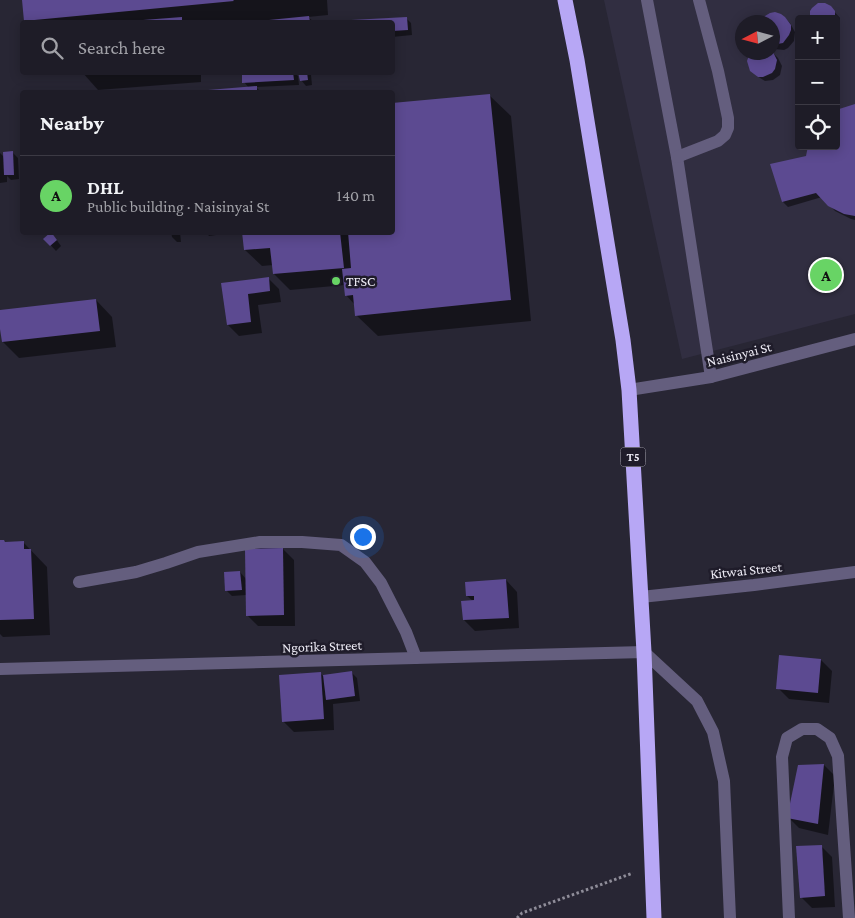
<!DOCTYPE html>
<meta charset="utf-8">
<style>
body{margin:0;font-family:"Crimson Pro",serif;background:#26252f;color:#f1f3f6}
.controls{position:absolute;right:15px;top:15px;display:grid;overflow:hidden;border-radius:5px;box-shadow:0 2px 12px #0003}
.controls button{width:45px;height:45px;display:grid;place-items:center;padding:0;border:0;border-bottom:1px solid #3c3a44;background:#1e1c27;color:#f1f3f6;font:25px sans-serif}
.compass{position:absolute;left:735px;top:15px;width:45px;height:45px;border-radius:50%;background:#1e1c27;box-shadow:0 2px 12px #0003;rotate:264deg}
.you{position:absolute;left:362px;top:536px;width:18px;height:18px;margin:-12px;border:4px solid #fff;border-radius:50%;background:#1a73e8;box-shadow:0 0 0 8px #1a73e833}
.badge{display:grid;place-items:center;width:32px;height:32px;border-radius:50%;background:#68d465;color:#111;font-size:16px;font-weight:700}
.pin{position:absolute;translate:-50% -50%;border:2px solid #fff;box-shadow:0 1px 5px #0006}
.list{margin:0;padding:0;list-style:none}
h2{display:flex;justify-content:space-between;align-items:center;height:65px;margin:0;padding:0 20px;font-size:21px}
h2 small{font-size:16px;font-weight:400;color:#a1a1a7}
.list li{display:grid;grid-template-columns:32px 1fr auto;gap:15px;align-items:center;box-sizing:border-box;height:80px;padding:0 20px;border-top:1px solid #3c3a44}
.list b{display:block;font-size:19px;white-space:nowrap}
.list p{margin:0;font-size:16px;white-space:nowrap;color:#a1a1a7}
.list em{font-size:16px;font-style:normal;color:#a1a1a7}
.icon{flex:none;width:28px;height:28px;fill:none;stroke:currentColor;stroke-width:2;stroke-linecap:round;stroke-linejoin:round}
.map{position:relative;flex:none;width:855px;height:918px;overflow:hidden}
.search{position:absolute;background:#1e1c27;box-shadow:0 2px 12px #0003;left:20px;top:20px;width:375px;height:55px;display:flex;align-items:center;gap:12px;box-sizing:border-box;padding:0 18px;border-radius:5px;color:#a1a1a7;font-size:19px}
.panel{position:absolute;background:#1e1c27;box-shadow:0 2px 12px #0003;left:20px;top:90px;width:375px;height:145px;border-radius:5px}
.map>svg:first-child{display:block}
.built{fill:#312e41;fill-rule:evenodd}
.shadow{fill:#0007}
.building{fill:#5c4a91}
.lines{fill:none;stroke-linecap:round;stroke-linejoin:round}
.path{stroke:#8f8d99;stroke-width:3;stroke-dasharray:2.5 2.5;stroke-linecap:butt}
.minor{stroke:#645e7e;stroke-width:12}
.highway{stroke:#b7a7f5;stroke-width:15}
.poi-dot{fill:#68d465;stroke:#1f1c2a;stroke-width:2}
.labels{text-anchor:middle;dominant-baseline:central;stroke-width:5;stroke-linejoin:round;paint-order:stroke}
.shield{fill:#1f1c2a;stroke:#b0aeb9;stroke-width:1}
.shield-label{font-size:12px;font-weight:bold;fill:#eeecf6}
.poi-label{font-size:14px;fill:#eeecf6;stroke:#1f1c2a;text-anchor:start}
.street-label{font-size:14px;fill:#eeecf6;stroke:#1f1c2a}
</style>
<div class="map">
<svg width="855" height="918" viewBox="0 0 855 918">
<rect width="100%" height="100%" fill="#282634"/>
<path class="built" d="M604,0H855V314L682,359ZM799,19H836V146H799ZM742,22H772V52H742Z"/>
<g class="shadow">
<path d="M23,0H327L328,15L308,17L314,22H271L270,21L250,22H27L25,21Z"/>
<path d="M830,7L840,18V22L836,32V19H811Z"/>
<path d="M406,18L411,23L412,35L392,37V22H353Z"/>
<path d="M785,18L790,23L795,32L794,41L788,48L784,50L774,49L772,48V22H761L762,20Z"/>
<path d="M772,52L778,58L782,66L780,75L773,80L765,81L757,76Z"/>
<path d="M82,72H201V82L98,90Z"/>
<path d="M262,72H294L298,76L299,85L256,87L261,92H210L249,88L244,82Z"/>
<path d="M300,72H309L311,75L312,85L306,86L301,80Z"/>
<path d="M489,95L511,116L531,321L378,336L356,315L355,305L346,295L345,285L290,290L274,274L273,265L262,266L245,250L244,232H392Z"/>
<path d="M855,105V220L851,219L835,211L822,197L788,207L783,202L807,157L836,146Z"/>
<path d="M0,153L5,158L13,153L18,158L19,179L11,180L7,176V182L0,183Z"/>
<path d="M171,232H180L181,242H177L172,237Z"/>
<path d="M206,232H216V235L209,236Z"/>
<path d="M45,239H56L61,246L56,251Z"/>
<path d="M268,278L279,289L281,302L258,305L262,333L239,336L228,325L223,284Z"/>
<path d="M96,300L112,317L116,347L19,358L3,342L0,311Z"/>
<path d="M0,541H4L6,543L23,542L47,567L50,635L3,637L0,634Z"/>
<path d="M283,549L294,560L295,626H258L247,615L246,595L232,596L227,591L225,573L240,572L246,579Z"/>
<path d="M506,580L517,592L519,628L475,631L464,620L473,601L467,596Z"/>
<path d="M821,660L832,671L829,703L789,699L778,688Z"/>
<path d="M320,673L323,676L352,673L357,678L360,701L333,704L334,730L294,732L283,721Z"/>
<path d="M824,765L835,776L828,835L799,828L788,817Z"/>
<path d="M821,846L832,857L835,907L812,908L801,897Z"/>
</g>
<g class="building">
<path d="M22,0H233L234,1L24,21Z"/>
<path d="M818,3H825L831,6L835,11V19H810V11L812,8Z"/>
<path d="M775,12L781,14L785,17L791,25V30L789,35L783,43L772,45V22H760L765,16L770,13Z"/>
<path d="M309,16L310,22H269V20Z"/>
<path d="M182,17V22H130V21Z"/>
<path d="M407,17L408,30L392,31V22H352L351,20Z"/>
<path d="M772,50L777,60L775,69L772,73L763,77H758L750,71L747,61L750,52H772Z"/>
<path d="M242,72H293L294,80L242,83Z"/>
<path d="M298,72H307L308,80L300,81Z"/>
<path d="M257,86V92H208V90Z"/>
<path d="M490,94L511,300L355,316L353,295L345,296L342,269L351,268L348,232H392V103Z"/>
<path d="M855,104V216L844,214L828,206L816,193L782,202L770,164L806,156L808,146H836V110Z"/>
<path d="M13,151L14,175H4L3,152Z"/>
<path d="M51,232L57,240L50,246L43,239Z"/>
<path d="M242,232H340L344,268L273,274L270,248L244,250Z"/>
<path d="M269,277L270,291L248,294L251,322L227,325L221,283Z"/>
<path d="M96,299L100,331L2,342L0,329V310Z"/>
<path d="M0,540H4L5,542L24,541V549H31L34,619L0,620Z"/>
<path d="M283,548L284,615L246,616L245,549Z"/>
<path d="M240,571L242,590L225,591L224,572Z"/>
<path d="M506,579L509,618L463,620L461,601L474,600V596H466L465,582Z"/>
<path d="M779,655L821,659L818,693L776,689Z"/>
<path d="M352,671L355,696L326,700L323,675Z"/>
<path d="M321,672L324,719L282,722L279,675Z"/>
<path d="M824,764L818,824L787,818L798,765Z"/>
<path d="M822,845L825,896L800,898L796,846Z"/>
</g>
<g class="lines">
<path class="path" d="M517,918L522,913L633,873"/>
<g class="minor">
<path d="M647,0L677,157L711,377"/>
<path d="M677,157L718,141L725,135L728,128V118L718,71L699,0"/>
<path d="M629,390L711,377L855,339"/>
<path d="M79,582L136,572L166,563L198,552L260,542H302L341,545L365,562L381,583L406,632L416,658"/>
<path d="M641,597L754,585L855,572"/>
<path d="M0,669L644,652L697,701L713,732L724,781L730,918"/>
<path d="M789,918L782,757L787,738L802,729H817L830,738L838,756L849,918"/>
</g>
<path class="highway" d="M565,0L577,60L623,340L629,390L644,652L654,918"/>
</g>
<circle class="poi-dot" cx="336" cy="281" r="5"/>
<g class="labels">
<rect class="shield" x="620.5" y="447.5" width="25" height="19" rx="4"/>
<g class="shield-label">
<text x="633" y="457">T5</text>
</g>
<g class="poi-label">
<text x="346" y="281">TFSC</text>
</g>
<g class="street-label">
<text transform="translate(739 354) rotate(-14)">Naisinyai St</text>
<text transform="translate(746 570) rotate(-6)">Kitwai Street</text>
<text transform="translate(322 646) rotate(-2)">Ngorika Street</text>
</g>
</g>
</svg>
<div class="controls">
<button>+</button>
<button>−</button>
<button><svg class="icon" aria-label="locate" viewBox="0 0 24 24"><circle cx="12" cy="12" r="6"/><path d="M12 2v4M12 18v4M2 12h4M18 12h4"/></svg></button>
</div>
<svg class="compass" viewBox="-18 -18 36 36"><path d="M0-13l5 13h-10z" fill="#e53935"/><path d="M0 13l5-13h-10z" fill="#a1a1a7"/></svg>
<div class="you"></div>
<div class="pin badge" style="left:826px;top:275px">A</div>
<div class="search"><svg class="icon" aria-label="search" viewBox="0 0 24 24"><circle cx="10" cy="10" r="6"/><path d="M15 15l6 6"/></svg>Search here</div>
<section class="panel">
<h2>Nearby<small></small></h2>
<ul class="list">
<li><span class="badge">A</span><div><b>DHL</b><p>Public building · Naisinyai St</p></div><em>140 m</em></li>
</ul>
</section>
</div>
